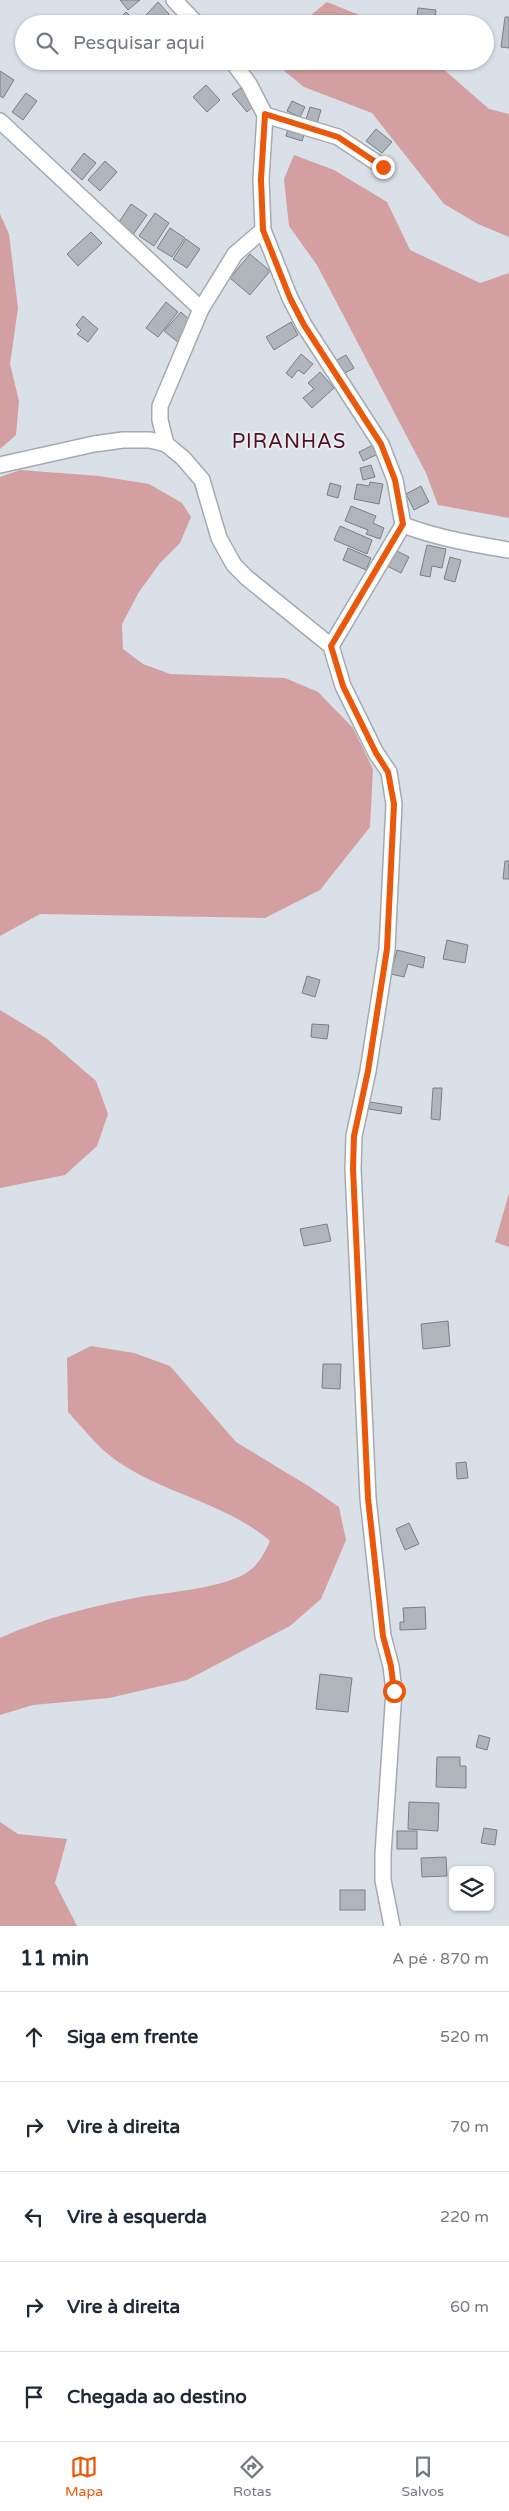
<!DOCTYPE html>
<html lang="pt">
<meta charset="utf-8">
<style>
body{margin:0;font-family:"Varela Round",sans-serif;background:#f6f6f7;color:#1f2937}
.controls{position:absolute;right:15px;bottom:15px;display:grid;overflow:hidden;border-radius:8px;box-shadow:0 1px 4px #0004}
.controls button{width:45px;height:45px;display:grid;place-items:center;padding:0;border:0;border-bottom:1px solid #e0e1e3;background:#fff;color:#1f2937;font:25px sans-serif}
.stop{position:absolute;width:15px;height:15px;margin:-11px;border:4px solid #ea580c;border-radius:50%;background:#fff}
.stop.end{background:#ea580c;border-color:#fff;box-shadow:0 1px 5px #0008}
.list{margin:0;padding:0;list-style:none}
h2{display:flex;justify-content:space-between;align-items:center;height:65px;margin:0;padding:0 20px;font-size:21px}
h2 small{font-size:16px;font-weight:400;color:#747a83}
.list li{display:grid;grid-template-columns:32px 1fr auto;gap:15px;align-items:center;box-sizing:border-box;height:90px;padding:0 20px;border-top:1px solid #e0e1e3}
.list b{display:block;font-size:19px;white-space:nowrap}
.list em{font-size:16px;font-style:normal;color:#747a83}
.icon{flex:none;width:28px;height:28px;fill:none;stroke:currentColor;stroke-width:2;stroke-linecap:round;stroke-linejoin:round}
.map{position:relative;flex:none;width:509px;height:1926px;overflow:hidden}
.search{position:absolute;background:#fff;box-shadow:0 1px 4px #0004;left:15px;right:15px;top:15px;height:55px;display:flex;align-items:center;gap:12px;box-sizing:border-box;padding:0 18px;border-radius:28px;color:#747a83;font-size:19px}
.sheet{height:515px;background:#fff}
nav{display:flex;justify-content:space-around;align-items:center;box-sizing:border-box;height:70px;border-top:1px solid #e0e1e3;background:#fff;font-size:14px;color:#747a83}
nav a{display:grid;justify-items:center;gap:2px}
nav .on{color:#ea580c}
.map>svg:first-child{display:block}
.green{fill:#d39fa0}
.building{fill:#afb5bb;stroke:#7a8086}
.lines{fill:none;stroke-linecap:round;stroke-linejoin:round}
.street-casing{stroke:#a4aab0;stroke-width:18}
.street{stroke:#fff;stroke-width:15}
.route{stroke:#ea580c;stroke-width:6}
.labels{text-anchor:middle;dominant-baseline:central;stroke-width:4;stroke-linejoin:round;paint-order:stroke}
.quarter-label{font-size:20px;letter-spacing:1px;fill:#56101b;stroke:#e7edf4}
</style>
<div class="map">
<svg width="509" height="1926" viewBox="0 0 509 1926">
<rect width="100%" height="100%" fill="#d9e0e7"/>
<g class="green">
<path d="M327,2L379,23L380,24H300Z"/>
<path d="M272,61H434L489,109L509,114V237L478,224L444,204L372,113L304,87Z"/>
<path d="M294,155L334,170L387,202L410,250L480,283L509,273V518L438,505L426,473L317,265L289,226L284,179Z"/>
<path d="M0,214L9,234L18,308L10,364L19,401L16,435L0,449Z"/>
<path d="M20,470L99,476L149,484L182,503L191,517L180,543L160,563L139,592L122,624L123,649L143,664L170,674L285,678L318,692L353,728L373,769L370,827L320,890L265,918L40,914L0,936V477Z"/>
<path d="M0,1010L46,1038L96,1081L108,1114L97,1146L65,1175L0,1188Z"/>
<path d="M509,1193V1247L495,1242Z"/>
<path d="M91,1346L134,1353L170,1366L236,1442L310,1487L339,1507L346,1540L321,1599L290,1626L187,1680L109,1698L33,1705L0,1715V1638C44,1618 92,1606 140,1597C172,1592 212,1589 241,1576C257,1568 263,1556 270,1541C226,1503 164,1494 117,1461C99,1449 83,1428 68,1412L67,1358Z"/>
<path d="M0,1822L18,1834L67,1839L55,1883L77,1926H0Z"/>
</g>
<g class="building">
<path d="M120,0H140L128,10Z"/>
<path d="M158,2L169,14L160,24H138Z"/>
<path d="M418,8L436,10L434,24H416Z"/>
<path d="M126,12L135,21L132,24H114Z"/>
<path d="M505,17H509V48L501,47Z"/>
<path d="M0,71L14,80L3,98L0,96Z"/>
<path d="M206,85L220,100L207,112L193,97Z"/>
<path d="M241,88L255,105L247,112L232,94Z"/>
<path d="M26,93L37,101L23,120L12,112Z"/>
<path d="M292,101L305,107L300,117L287,111Z"/>
<path d="M310,107L321,110L317,123L306,119Z"/>
<path d="M289,126L305,132L302,141L286,136Z"/>
<path d="M376,129L392,142L382,153L366,141Z"/>
<path d="M84,153L96,163L82,180L71,170Z"/>
<path d="M105,161L117,172L100,191L88,180Z"/>
<path d="M131,204L147,215L132,236L117,225Z"/>
<path d="M155,213L169,223L154,246L139,236Z"/>
<path d="M170,228L185,238L172,257L157,248Z"/>
<path d="M91,232L102,243L78,266L67,254Z"/>
<path d="M186,239L200,249L187,268L173,259Z"/>
<path d="M250,254L270,271L250,295L230,278Z"/>
<path d="M166,302L178,312L158,337L146,328Z"/>
<path d="M181,312L194,324L178,342L164,331Z"/>
<path d="M83,316L98,329L88,342L77,334L81,330L76,325Z"/>
<path d="M291,322L298,335L274,350L266,337Z"/>
<path d="M301,354L313,364L304,374L298,370L292,378L286,373Z"/>
<path d="M346,355L354,368L345,373L337,360Z"/>
<path d="M320,372L334,388L312,408L303,398L314,389L308,383Z"/>
<path d="M373,445L378,454L363,461L359,452Z"/>
<path d="M371,465L375,477L363,480L360,468Z"/>
<path d="M370,482L383,484L379,504L354,499L357,484L369,486Z"/>
<path d="M330,483L341,486L338,498L327,495Z"/>
<path d="M421,486L429,502L414,510L406,494Z"/>
<path d="M351,506L376,516L373,523L384,528L380,539L366,534L368,530L345,521Z"/>
<path d="M340,526L372,540L367,554L334,540Z"/>
<path d="M427,545L446,549L442,568L432,566L430,577L420,575Z"/>
<path d="M348,548L371,558L366,570L343,560Z"/>
<path d="M393,549L409,557L401,573L385,565Z"/>
<path d="M450,557L461,560L455,582L444,579Z"/>
<path d="M505,861H509V879H503Z"/>
<path d="M447,940L468,945L465,963L443,959Z"/>
<path d="M397,950L425,957L423,968L408,964L404,977L391,974Z"/>
<path d="M307,976L320,980L315,997L302,993Z"/>
<path d="M312,1024L329,1025L327,1039L311,1037Z"/>
<path d="M433,1088H442L440,1120L431,1119Z"/>
<path d="M370,1102L402,1107L401,1114L369,1109Z"/>
<path d="M327,1224L331,1241L304,1246L300,1229Z"/>
<path d="M448,1321L450,1346L423,1349L421,1324Z"/>
<path d="M323,1364H341L340,1389L322,1388Z"/>
<path d="M466,1462L468,1478L457,1479L456,1463Z"/>
<path d="M409,1523L419,1544L405,1550L396,1529Z"/>
<path d="M425,1607L426,1629L400,1630V1622H404L403,1608Z"/>
<path d="M320,1674L352,1678L348,1712L316,1709Z"/>
<path d="M479,1735L490,1738L487,1750L476,1747Z"/>
<path d="M437,1757H460V1766H466V1788L436,1787Z"/>
<path d="M409,1802L439,1803L438,1831L408,1829Z"/>
<path d="M484,1828L497,1830L495,1845L481,1843Z"/>
<rect x="397" y="1831" width="20" height="18"/>
<path d="M446,1857L447,1876L422,1877L421,1858Z"/>
<rect x="340" y="1890" width="25" height="20"/>
</g>
<g class="lines">
<defs>
<g id="street">
<path d="M174,0L197,24"/>
<path d="M232,61L249,84L265,115L261,179L263,230L290,298L304,325L381,444L395,480L403,525L331,646"/>
<path d="M265,115L338,137L383,167"/>
<path d="M0,121L201,309"/>
<path d="M166,444L160,420V406L201,309L235,254L263,230"/>
<path d="M0,465L94,444L123,440H150L166,444L183,458L202,480L219,538L234,565L247,578L331,646L343,686L376,753L389,772L394,804L387,949L368,1071L354,1136L353,1169L368,1498L383,1636L391,1666L394,1691L383,1854V1880L392,1926"/>
<path d="M403,525C438,538 472,544 509,550"/>
</g>
</defs>
<use href="#street" class="street-casing"/>
<use href="#street" class="street"/>
</g>
<g class="lines">
<path class="route" d="M383,167L338,137L265,114L261,179L263,230L290,298L304,325L381,444L395,480L403,524L331,646L343,686L376,753L388,772L394,804L387,949L368,1071L354,1136L353,1169L368,1498L383,1636L391,1666L394,1691"/>
</g>
<g class="labels">
<g class="quarter-label">
<text x="289" y="442">PIRANHAS</text>
</g>
</g>
</svg>
<div class="controls">
<button><svg class="icon" aria-label="layers" viewBox="0 0 24 24"><path d="M12 4l9 5-9 5-9-5zM3 14l9 5 9-5"/></svg></button>
</div>
<div class="stop" style="left:394px;top:1691px"></div>
<div class="stop end" style="left:383px;top:167px"></div>
<div class="search"><svg class="icon" aria-label="search" viewBox="0 0 24 24"><circle cx="10" cy="10" r="6"/><path d="M15 15l6 6"/></svg>Pesquisar aqui</div>
</div>
<section class="sheet">
<h2>11 min<small>A pé · 870 m</small></h2>
<ul class="list">
<li><svg class="icon" aria-label="ahead" viewBox="0 0 24 24"><path d="M12 20V5M6 11l6-6 6 6"/></svg><div><b>Siga em frente</b></div><em>520 m</em></li>
<li><svg class="icon" aria-label="right" viewBox="0 0 24 24"><path d="M7 20v-9h11M14 6l5 5-5 5"/></svg><div><b>Vire à direita</b></div><em>70 m</em></li>
<li><svg class="icon" aria-label="left" viewBox="0 0 24 24"><path d="M17 20v-9H6M10 6l-5 5 5 5"/></svg><div><b>Vire à esquerda</b></div><em>220 m</em></li>
<li><svg class="icon" aria-label="right" viewBox="0 0 24 24"><path d="M7 20v-9h11M14 6l5 5-5 5"/></svg><div><b>Vire à direita</b></div><em>60 m</em></li>
<li><svg class="icon" aria-label="arrive" viewBox="0 0 24 24"><path d="M6 21V4h12l-3 4 3 4H6"/></svg><div><b>Chegada ao destino</b></div></li>
</ul>
</section>
<nav>
<a class="on"><svg class="icon" aria-label="map" viewBox="0 0 24 24"><path d="M3 6l6-2 6 2 6-2v14l-6 2-6-2-6 2zM9 4v14M15 6v14"/></svg>Mapa</a>
<a><svg class="icon" aria-label="directions" viewBox="0 0 24 24"><path d="M12 3l9 9-9 9-9-9zM9 14v-3h6M13 9l2 2-2 2"/></svg>Rotas</a>
<a><svg class="icon" aria-label="saved" viewBox="0 0 24 24"><path d="M7 4h10v16l-5-4-5 4z"/></svg>Salvos</a>
</nav>
